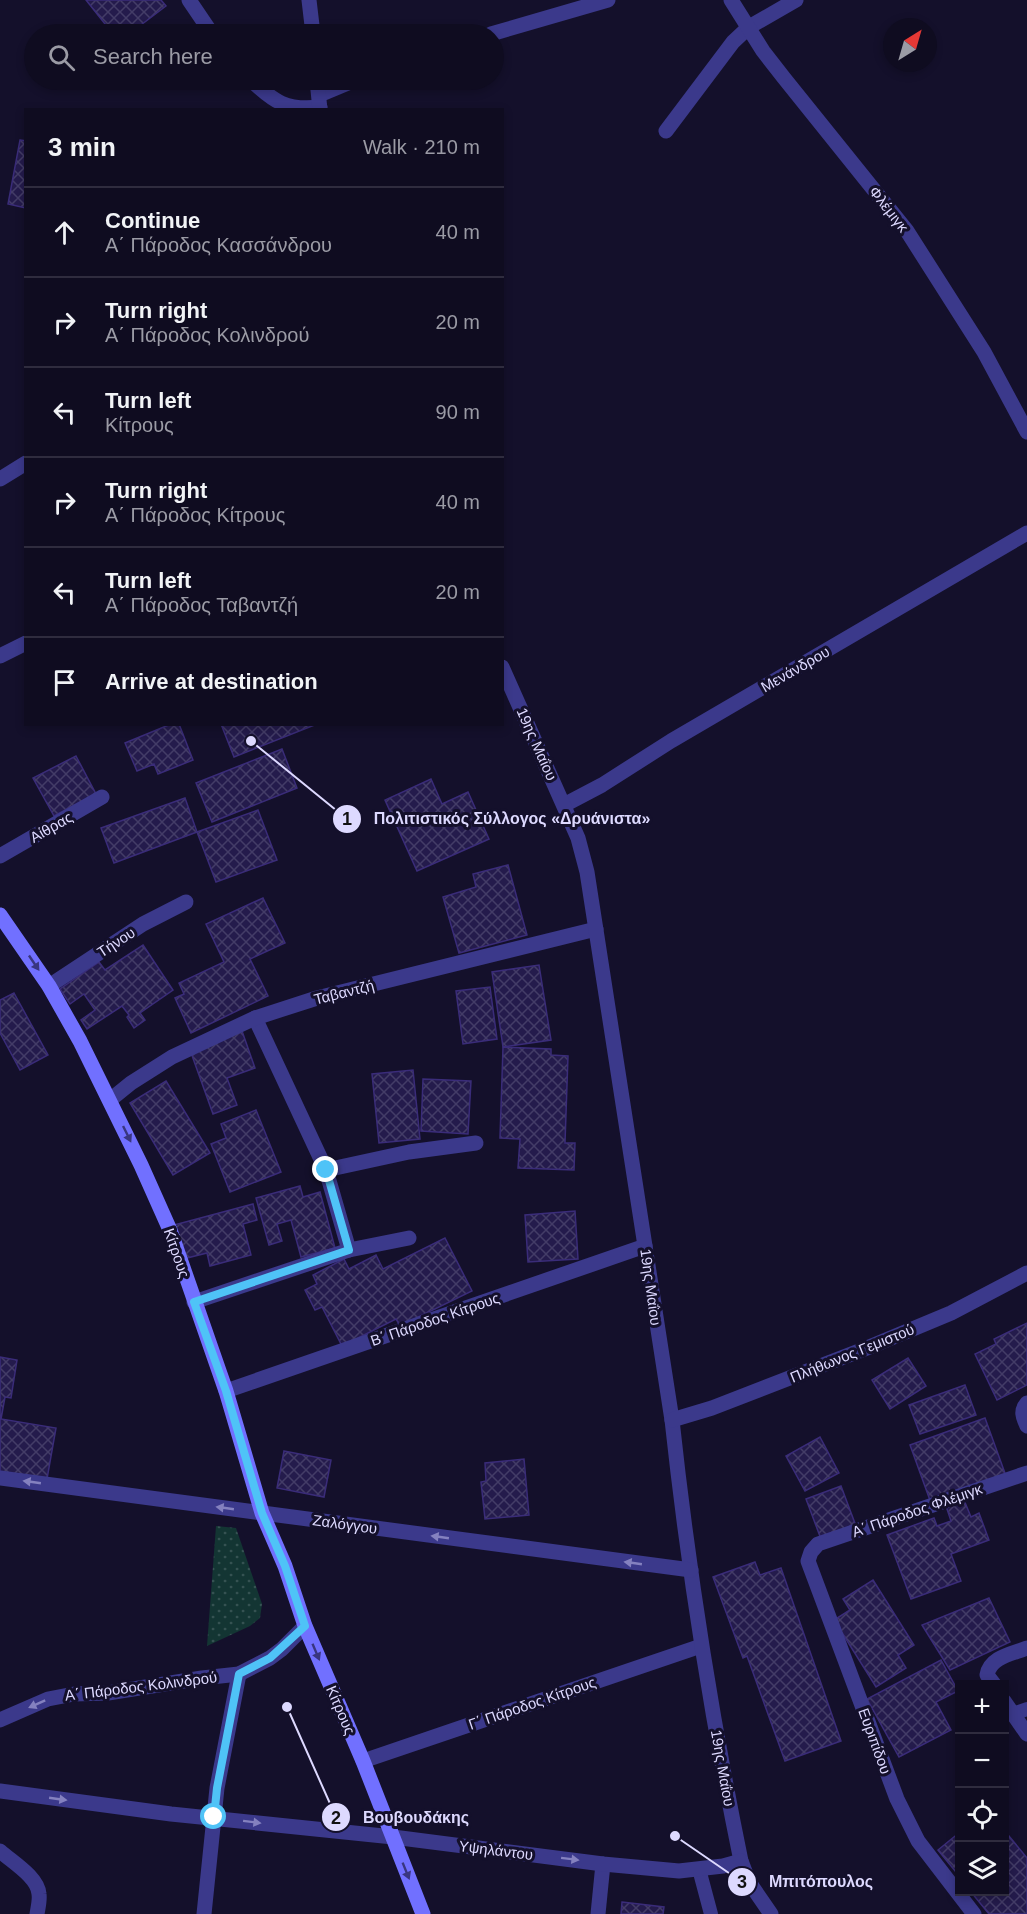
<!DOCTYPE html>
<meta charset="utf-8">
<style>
body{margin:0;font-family:Helvetica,sans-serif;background:#181529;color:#f1f3f6}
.controls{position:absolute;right:18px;bottom:18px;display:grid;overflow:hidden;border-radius:0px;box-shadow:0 3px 9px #0003}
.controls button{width:54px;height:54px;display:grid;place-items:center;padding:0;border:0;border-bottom:2px solid #2f2c3e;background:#0f0c20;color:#f1f3f6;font:30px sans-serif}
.compass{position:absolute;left:883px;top:18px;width:54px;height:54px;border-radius:50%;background:#0f0c20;box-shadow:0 3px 9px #0003;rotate:37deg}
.stop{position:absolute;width:18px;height:18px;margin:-14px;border:4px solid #4fc3f7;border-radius:50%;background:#fff}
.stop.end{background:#4fc3f7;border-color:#fff;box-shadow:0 2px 6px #0008}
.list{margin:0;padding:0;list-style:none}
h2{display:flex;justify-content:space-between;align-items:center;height:78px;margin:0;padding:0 24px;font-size:26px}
h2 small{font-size:20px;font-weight:400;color:#9b9ba5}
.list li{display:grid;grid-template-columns:39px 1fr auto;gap:18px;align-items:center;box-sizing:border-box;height:90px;padding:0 24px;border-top:2px solid #2f2c3e}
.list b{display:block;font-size:22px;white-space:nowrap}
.list p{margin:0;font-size:20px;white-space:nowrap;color:#9b9ba5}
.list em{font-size:20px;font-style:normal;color:#9b9ba5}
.icon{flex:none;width:33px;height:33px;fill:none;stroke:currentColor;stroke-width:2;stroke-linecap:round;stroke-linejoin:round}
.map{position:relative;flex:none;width:1027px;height:1914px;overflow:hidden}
.search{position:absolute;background:#0f0c20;box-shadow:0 3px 9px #0003;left:24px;top:24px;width:480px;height:66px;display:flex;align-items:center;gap:15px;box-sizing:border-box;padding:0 21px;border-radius:33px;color:#9b9ba5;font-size:22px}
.panel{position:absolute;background:#0f0c20;box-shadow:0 3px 9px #0003;left:24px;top:108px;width:480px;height:618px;border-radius:0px}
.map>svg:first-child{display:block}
.park{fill:url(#park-dots)}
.building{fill:url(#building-cross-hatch);stroke:#3a2c79;stroke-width:1.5}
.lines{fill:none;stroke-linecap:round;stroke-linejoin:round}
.service{stroke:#3b398b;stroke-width:14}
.minor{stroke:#3b398b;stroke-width:15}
.tertiary{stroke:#3b398b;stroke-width:15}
.secondary{stroke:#7170ff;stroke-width:15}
.oneway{fill:#393680}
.oneway2{fill:#8481bf}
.route{stroke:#4fc3f7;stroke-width:8}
.labels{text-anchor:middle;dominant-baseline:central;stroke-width:6;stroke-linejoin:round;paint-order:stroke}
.street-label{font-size:15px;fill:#ddd9ff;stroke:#14102b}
.leader{fill:none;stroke:#ddd9ff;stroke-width:2}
.callout-dot{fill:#ddd9ff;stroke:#14102b;stroke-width:2}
.mark-label{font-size:18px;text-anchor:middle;font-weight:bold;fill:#111}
.callout-label{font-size:16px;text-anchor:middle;font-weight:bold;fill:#ddd9ff;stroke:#14102b;stroke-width:6;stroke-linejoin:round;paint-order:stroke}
</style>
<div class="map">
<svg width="1027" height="1914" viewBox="0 0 1027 1914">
<defs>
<pattern id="park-dots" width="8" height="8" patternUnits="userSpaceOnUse" patternTransform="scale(1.5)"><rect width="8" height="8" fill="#133533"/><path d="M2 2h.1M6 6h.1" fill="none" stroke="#355252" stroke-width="1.8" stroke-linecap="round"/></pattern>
<pattern id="building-cross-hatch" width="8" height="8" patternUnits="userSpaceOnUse" patternTransform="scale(1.5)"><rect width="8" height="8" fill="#241b4c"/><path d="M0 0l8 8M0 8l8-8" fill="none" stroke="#433c67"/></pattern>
</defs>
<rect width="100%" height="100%" fill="#14102b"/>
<path class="park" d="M216,1526L236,1528L262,1604L260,1618L250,1626L207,1646Z"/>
<g class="building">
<path d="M86,0H161L166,6L129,34H113Z"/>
<path d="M20,140L26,141V208L8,204Z"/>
<path d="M171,724H179L193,760L158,774L154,764L137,771L125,743Z"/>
<path d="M221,724H317L234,757Z"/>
<path d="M282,749L297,788L212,822L196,783Z"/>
<path d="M76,756L96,794L54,816L33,778Z"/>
<path d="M431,779L442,804L468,792L489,839L417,871L385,800Z"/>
<path d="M185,798L197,832L114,863L101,828Z"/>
<path d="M258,810L277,860L216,882L197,832Z"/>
<path d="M508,865L527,935L459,953L443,897L476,887L473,874Z"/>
<path d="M263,898L285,943L250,959L268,996L191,1033L175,998L184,994L179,983L224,962L206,924Z"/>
<path d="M143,945L173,990L140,1013L145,1020L134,1028L127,1017L129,1015L122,1006L87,1029L81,1020L95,1010L84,994L70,1004L60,989L99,962L105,970Z"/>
<path d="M539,965L551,1040L503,1047L492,972Z"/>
<path d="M490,987L497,1039L463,1044L456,991Z"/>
<path d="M14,993L48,1055L20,1070L0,1033V1000Z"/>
<path d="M242,1031L255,1068L227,1078L237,1105L213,1114L190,1050Z"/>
<path d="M503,1047L551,1049V1055L568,1056L565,1143H575L574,1170L518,1168L520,1139L500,1138Z"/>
<path d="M413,1070L420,1139L379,1143L372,1074Z"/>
<path d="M423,1079L471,1081L468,1134L421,1131Z"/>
<path d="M166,1081L210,1153L173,1175L130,1103Z"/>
<path d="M256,1110L281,1172L230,1192L211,1144L226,1138L221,1124Z"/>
<path d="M300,1186L303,1197L320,1192L335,1248L301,1257L291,1220L277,1224L282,1241L269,1245L256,1198Z"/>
<path d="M253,1204L257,1220L243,1224L251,1255L210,1266L207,1253L183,1259L174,1225Z"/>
<path d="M575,1211L578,1259L528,1262L525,1215Z"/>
<path d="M445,1238L472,1291L400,1326L396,1319L342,1346L322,1307L315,1310L305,1290L317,1284L313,1275L344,1259L349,1269L376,1255L383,1269Z"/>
<path d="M1027,1323V1385L997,1400L975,1354L996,1344L994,1339Z"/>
<path d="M0,1357L17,1360L11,1398L5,1397L1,1419L56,1428L47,1479L0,1472Z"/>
<path d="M908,1358L926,1386L890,1409L872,1380Z"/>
<path d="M965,1385L976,1415L920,1434L909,1405Z"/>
<path d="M985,1418L1006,1476L931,1503L910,1445Z"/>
<path d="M820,1437L839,1473L805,1491L786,1456Z"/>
<path d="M284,1451L331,1460L324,1497L277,1488Z"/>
<path d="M524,1459L529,1515L485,1519L481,1482L486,1481L485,1463Z"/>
<path d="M841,1486L856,1526L821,1539L806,1499Z"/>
<path d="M964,1500L971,1517L979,1513L989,1540L951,1554L961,1581L911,1599L887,1535L934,1518L937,1526L951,1521L946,1506Z"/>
<path d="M755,1562L760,1575L781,1568L841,1741L785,1761L747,1656L743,1658L713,1577Z"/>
<path d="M873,1580L914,1645L898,1655L906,1668L876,1687L834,1620L850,1610L843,1599Z"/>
<path d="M989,1598L1010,1642L950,1670L922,1625Z"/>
<path d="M941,1660L958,1691L936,1702L951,1730L899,1757L867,1699Z"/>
<path d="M1004,1830L1027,1858V1914H989L971,1892H1004Z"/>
<path d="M960,1832V1877L938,1850Z"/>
<path d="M622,1902L664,1907L663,1914H621Z"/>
</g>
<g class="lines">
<g class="service">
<path d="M1013,1714L1027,1709"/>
<path d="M699,1869L711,1914"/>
</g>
<g class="minor">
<path d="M189,0L212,34"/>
<path d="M491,34L608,0"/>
<path d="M251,80C274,102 287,111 320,107"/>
<path d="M319,95L355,80"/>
<path d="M666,131L733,42L749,27L796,0"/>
<path d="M0,479L26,463"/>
<path d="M0,656L26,643"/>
<path d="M564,805L602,785L671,741L1027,533"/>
<path d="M0,856L102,797"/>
<path d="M49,986L143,924L186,902"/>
<path d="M255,1018L326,1170L349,1250"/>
<path d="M110,1100L131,1083L172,1057L255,1018L317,998L596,929"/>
<path d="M326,1170L409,1152L476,1143"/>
<path d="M194,1302L349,1250L409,1238"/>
<path d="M226,1391L645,1246"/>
<path d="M1027,1403C1020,1411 1023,1417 1027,1426"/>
<path d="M994,1684L987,1675C990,1657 1012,1654 1027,1648"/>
<path d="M1004,1701L1027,1734"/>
<path d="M0,1720L48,1699L74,1694L108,1693L202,1678L239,1674L270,1658L282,1649L305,1626"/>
<path d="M363,1761L701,1646"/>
<path d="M0,1851C12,1862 38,1877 39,1894C40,1900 38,1908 37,1914"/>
<path d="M204,1914L217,1788L239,1674"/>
<path d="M598,1914L603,1864"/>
<path d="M974,1914L918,1841L897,1799L808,1561L811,1552L818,1544L1027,1473"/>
</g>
<g class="tertiary">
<path d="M309,0L313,34"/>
<path d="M731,0L763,51L784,78L907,231L984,352L1027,432"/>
<path d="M317,80L320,110"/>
<path d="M502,667L578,838L587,872L672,1420C688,1568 711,1715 741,1861L749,1882L771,1914"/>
<path d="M672,1420L712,1408L867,1348L951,1313L1027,1273"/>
<path d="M0,1478L691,1570"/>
<path d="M0,1791L171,1814L393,1837L603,1864L679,1871L723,1866L741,1861"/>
</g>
<path class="secondary" d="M0,915L49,986L80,1041L141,1165L170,1230L226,1391L262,1513L285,1566L305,1626L363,1761L423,1914"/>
</g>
<defs><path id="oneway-solid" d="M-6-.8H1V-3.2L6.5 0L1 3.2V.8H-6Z" transform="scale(1.5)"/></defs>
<g class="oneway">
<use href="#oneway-solid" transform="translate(34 963) rotate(56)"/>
<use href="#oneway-solid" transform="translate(127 1134) rotate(64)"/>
<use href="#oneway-solid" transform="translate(316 1652) rotate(67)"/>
<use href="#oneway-solid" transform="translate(406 1871) rotate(68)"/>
</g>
<g class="oneway2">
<use href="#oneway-solid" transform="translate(32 1482) rotate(-172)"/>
<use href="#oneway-solid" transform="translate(225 1508) rotate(-172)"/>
<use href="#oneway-solid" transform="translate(440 1537) rotate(-172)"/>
<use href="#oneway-solid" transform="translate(633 1563) rotate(-172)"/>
<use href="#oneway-solid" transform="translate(37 1704) rotate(156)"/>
<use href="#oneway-solid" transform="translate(58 1799) rotate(8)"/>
<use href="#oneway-solid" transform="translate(252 1822) rotate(7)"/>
<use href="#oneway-solid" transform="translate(570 1859) rotate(7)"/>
</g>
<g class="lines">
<path class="route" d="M214,1817L217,1788L239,1674L270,1658L305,1626L285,1566L262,1513L226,1391L194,1302L349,1250L326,1170"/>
</g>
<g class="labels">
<g class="street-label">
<text transform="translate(889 209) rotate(52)">Φλέμιγκ</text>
<text transform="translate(795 669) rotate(-30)">Μενάνδρου</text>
<text transform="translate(537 744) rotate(66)">19ης Μαΐου</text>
<text transform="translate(51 827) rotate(-30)">Αίθρας</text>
<text transform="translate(116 942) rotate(-33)">Τήνου</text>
<text transform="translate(344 992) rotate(-14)">Ταβαντζή</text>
<text transform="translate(177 1253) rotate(71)">Κίτρους</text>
<text transform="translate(651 1287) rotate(82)">19ης Μαΐου</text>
<text transform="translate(435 1319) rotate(-19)">Β΄ Πάροδος Κίτρους</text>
<text transform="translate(852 1353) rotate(-22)">Πλήθωνος Γεμιστού</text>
<text transform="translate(917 1510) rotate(-19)">Α΄ Πάροδος Φλέμιγκ</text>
<text transform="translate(345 1524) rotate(8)">Ζαλόγγου</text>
<text transform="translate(141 1686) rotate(-7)">Α΄ Πάροδος Κολινδρού</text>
<text transform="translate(532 1703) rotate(-19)">Γ΄ Πάροδος Κίτρους</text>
<text transform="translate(341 1710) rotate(67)">Κίτρους</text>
<text transform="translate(875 1741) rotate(70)">Ευριπίδου</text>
<text transform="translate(723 1768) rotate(80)">19ης Μαΐου</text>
<text transform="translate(496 1850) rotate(7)">Υψηλάντου</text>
</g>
</g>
<path class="leader" d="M251 741L347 819M287 1707L336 1817M675 1836L742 1882"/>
<g class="callout-dot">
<circle cx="251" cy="741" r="6"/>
<circle cx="287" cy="1707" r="6"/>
<circle cx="675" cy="1836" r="6"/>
<circle cx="347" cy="819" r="15"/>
<circle cx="336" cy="1817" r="15"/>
<circle cx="742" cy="1882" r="15"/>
</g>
<g class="mark-label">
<text x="347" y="825">1</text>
<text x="336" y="1824">2</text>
<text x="742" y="1888">3</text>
</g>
<g class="callout-label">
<text x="512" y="824">Πολιτιστικός Σύλλογος «Δρυάνιστα»</text>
<text x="416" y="1823">Βουβουδάκης</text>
<text x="821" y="1887">Μπιτόπουλος</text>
</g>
</svg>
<div class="controls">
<button>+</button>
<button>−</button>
<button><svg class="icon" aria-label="locate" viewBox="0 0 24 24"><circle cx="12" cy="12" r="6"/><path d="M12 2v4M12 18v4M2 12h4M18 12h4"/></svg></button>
<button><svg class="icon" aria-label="layers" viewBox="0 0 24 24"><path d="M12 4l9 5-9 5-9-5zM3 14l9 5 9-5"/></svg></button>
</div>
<svg class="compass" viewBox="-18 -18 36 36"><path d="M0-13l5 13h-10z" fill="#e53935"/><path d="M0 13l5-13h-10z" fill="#9b9ba5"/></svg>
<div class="stop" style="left:214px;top:1817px"></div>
<div class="stop end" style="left:326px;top:1170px"></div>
<div class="search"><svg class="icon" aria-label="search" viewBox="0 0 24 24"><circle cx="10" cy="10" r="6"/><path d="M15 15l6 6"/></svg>Search here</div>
<section class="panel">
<h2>3 min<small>Walk · 210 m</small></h2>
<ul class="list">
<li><svg class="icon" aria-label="ahead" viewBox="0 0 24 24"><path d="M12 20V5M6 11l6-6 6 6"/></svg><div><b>Continue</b><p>Α΄ Πάροδος Κασσάνδρου</p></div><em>40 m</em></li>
<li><svg class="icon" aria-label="right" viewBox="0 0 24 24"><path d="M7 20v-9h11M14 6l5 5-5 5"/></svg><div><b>Turn right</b><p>Α΄ Πάροδος Κολινδρού</p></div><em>20 m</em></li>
<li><svg class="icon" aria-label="left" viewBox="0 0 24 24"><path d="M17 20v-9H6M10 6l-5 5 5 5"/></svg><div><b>Turn left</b><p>Κίτρους</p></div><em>90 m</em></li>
<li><svg class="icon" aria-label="right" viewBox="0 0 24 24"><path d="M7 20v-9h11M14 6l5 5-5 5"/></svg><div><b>Turn right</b><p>Α΄ Πάροδος Κίτρους</p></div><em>40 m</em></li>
<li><svg class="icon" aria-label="left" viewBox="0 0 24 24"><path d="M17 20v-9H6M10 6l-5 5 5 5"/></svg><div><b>Turn left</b><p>Α΄ Πάροδος Ταβαντζή</p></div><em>20 m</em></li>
<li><svg class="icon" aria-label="arrive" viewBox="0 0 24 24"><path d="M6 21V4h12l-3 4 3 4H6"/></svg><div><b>Arrive at destination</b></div></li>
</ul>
</section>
</div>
